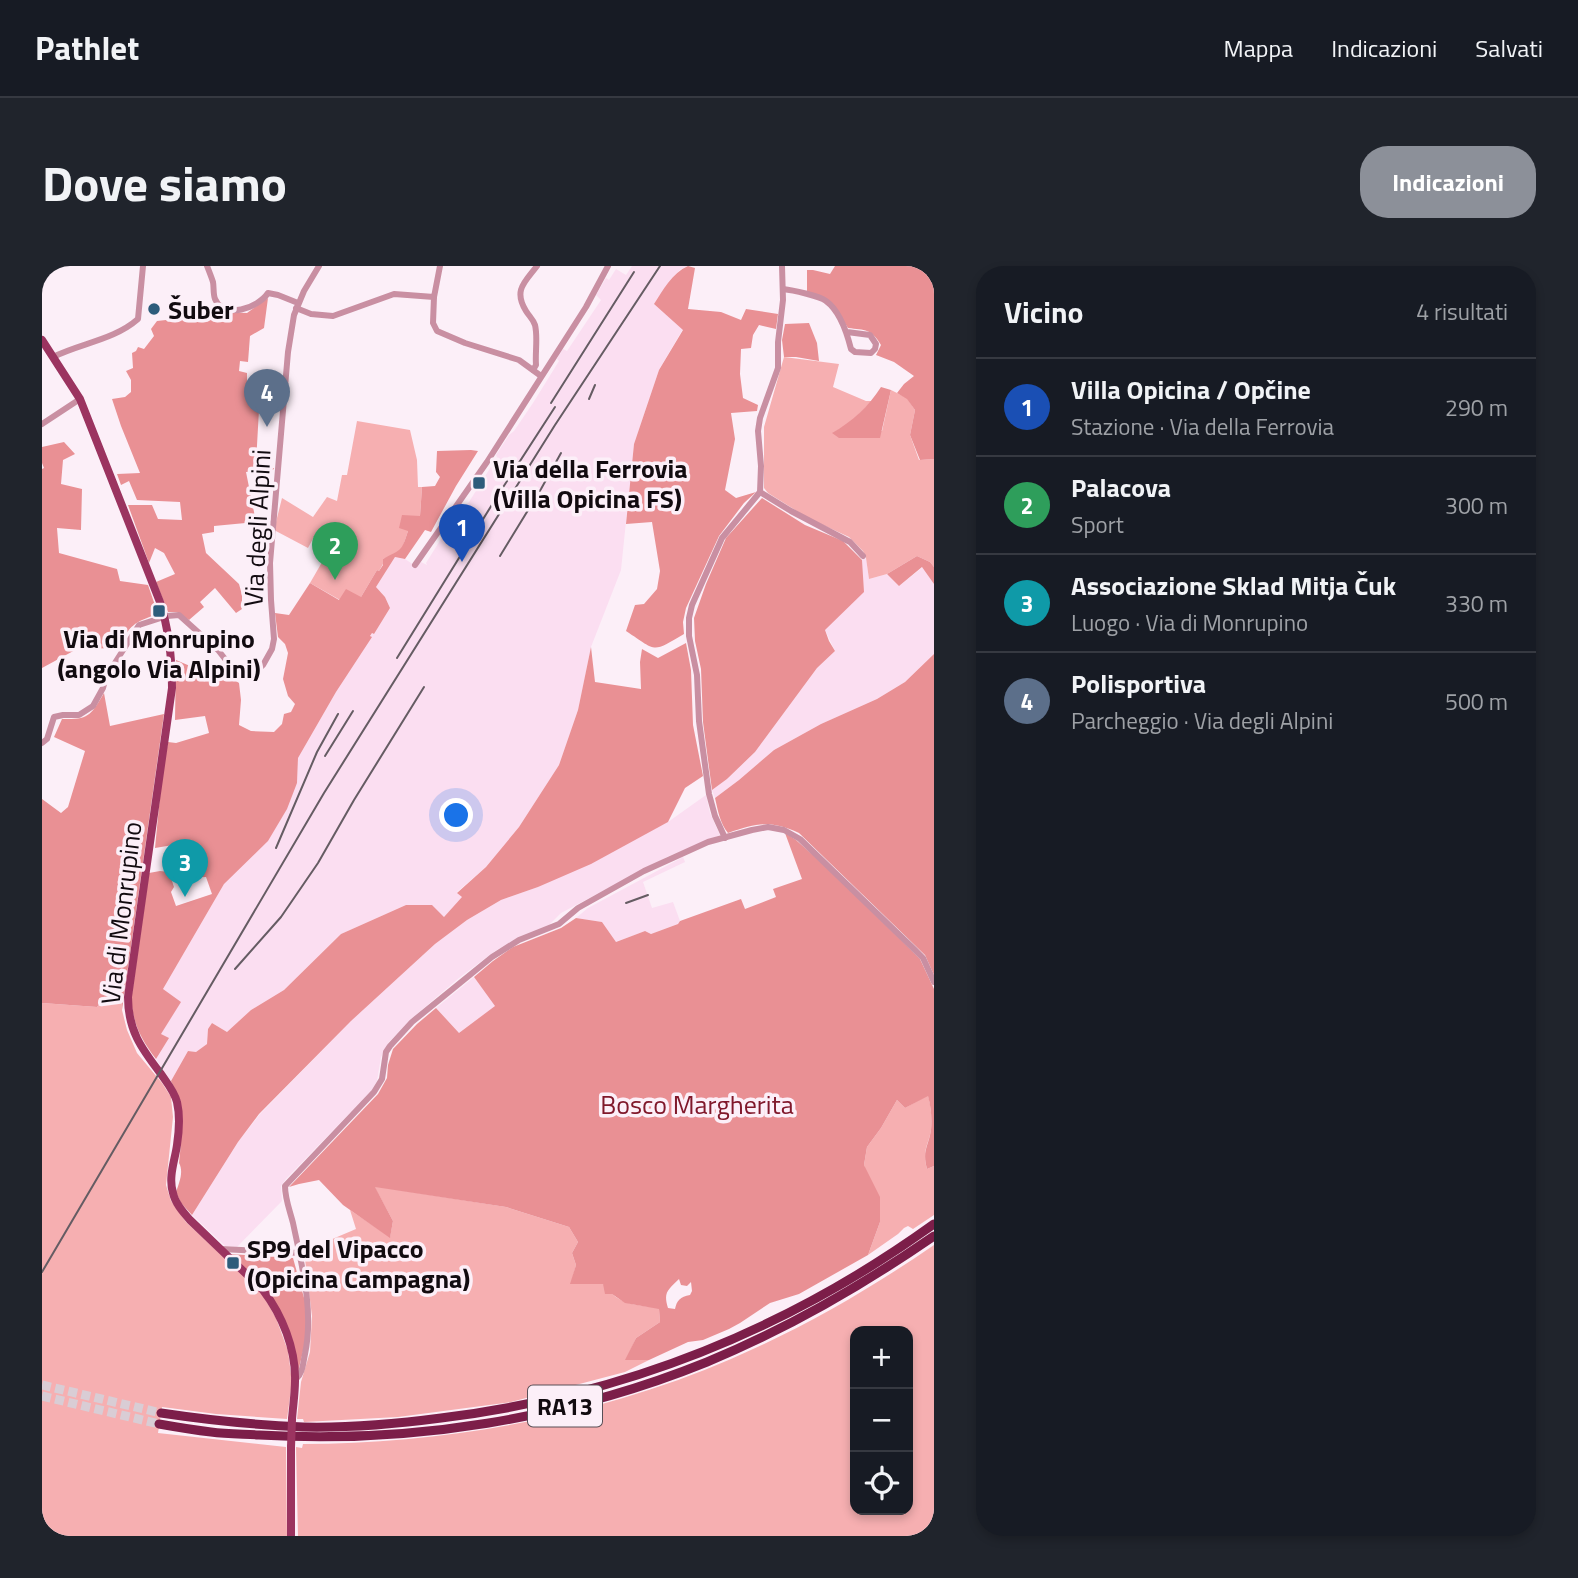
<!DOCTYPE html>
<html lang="it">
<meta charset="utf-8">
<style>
body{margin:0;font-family:"Titillium Web",sans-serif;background:#20242c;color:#f1f3f6}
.controls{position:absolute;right:21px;bottom:21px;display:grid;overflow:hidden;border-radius:14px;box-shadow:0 4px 10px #0003}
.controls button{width:63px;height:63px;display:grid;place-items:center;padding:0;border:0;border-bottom:2px solid #363941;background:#171b24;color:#f1f3f6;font:35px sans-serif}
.you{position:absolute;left:415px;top:550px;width:24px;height:24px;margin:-18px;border:5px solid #fff;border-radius:50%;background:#1a73e8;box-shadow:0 0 0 10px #1a73e833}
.badge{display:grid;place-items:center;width:46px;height:46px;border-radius:50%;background:#8c9099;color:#fff;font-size:23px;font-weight:700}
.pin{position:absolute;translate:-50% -58px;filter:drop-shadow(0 2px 4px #0008)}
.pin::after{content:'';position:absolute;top:37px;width:24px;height:21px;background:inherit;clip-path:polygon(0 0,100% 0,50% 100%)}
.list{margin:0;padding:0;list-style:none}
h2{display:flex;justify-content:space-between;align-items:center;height:91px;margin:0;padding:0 28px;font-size:30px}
h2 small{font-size:23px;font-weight:400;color:#9ea1a6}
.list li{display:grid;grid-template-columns:46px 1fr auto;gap:21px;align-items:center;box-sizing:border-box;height:98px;padding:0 28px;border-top:2px solid #363941}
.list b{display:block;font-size:26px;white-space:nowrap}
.list p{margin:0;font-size:23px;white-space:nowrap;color:#9ea1a6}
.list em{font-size:23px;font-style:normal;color:#9ea1a6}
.icon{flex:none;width:38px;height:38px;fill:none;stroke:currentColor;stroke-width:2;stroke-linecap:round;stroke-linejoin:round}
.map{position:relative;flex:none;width:892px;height:1270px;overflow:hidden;border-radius:28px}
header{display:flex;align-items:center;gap:42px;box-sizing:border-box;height:98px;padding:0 35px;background:#171b24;border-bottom:2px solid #363941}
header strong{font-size:33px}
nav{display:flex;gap:38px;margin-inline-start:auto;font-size:24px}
.intro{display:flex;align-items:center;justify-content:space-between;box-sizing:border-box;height:168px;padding:0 42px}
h1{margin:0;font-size:49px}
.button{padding:18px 32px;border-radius:28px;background:#8c9099;color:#fff;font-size:24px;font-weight:700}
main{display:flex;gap:42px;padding:0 42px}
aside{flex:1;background:#171b24;border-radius:28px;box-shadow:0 4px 10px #0003}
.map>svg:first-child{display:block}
.built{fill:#fbdef1}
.green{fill:#f6afb1;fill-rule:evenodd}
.forest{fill:#e99094;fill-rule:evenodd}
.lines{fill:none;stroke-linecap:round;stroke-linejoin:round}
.highway-tunnel{stroke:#d9cdd5;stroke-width:9;stroke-dasharray:9 4.5;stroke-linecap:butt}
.minor{stroke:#c98fa2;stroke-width:6}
.major{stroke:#9b3460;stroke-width:8}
.highway{stroke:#7c1e49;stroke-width:9}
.rail{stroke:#655c63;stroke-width:2}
.major-bridge{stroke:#9b3460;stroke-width:8}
.poi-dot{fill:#2d5c7b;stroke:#fceff8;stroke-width:2.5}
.labels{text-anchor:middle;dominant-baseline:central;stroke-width:7;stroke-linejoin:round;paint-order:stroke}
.shield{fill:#fceff8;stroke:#584f56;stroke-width:2}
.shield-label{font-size:24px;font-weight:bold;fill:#120b10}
.poi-label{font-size:26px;font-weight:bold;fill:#120b10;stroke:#fceff8;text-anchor:start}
.street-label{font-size:26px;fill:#120b10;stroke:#fceff8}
.park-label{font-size:26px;fill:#80182b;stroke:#fceff8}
</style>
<header>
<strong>Pathlet</strong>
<nav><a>Mappa</a><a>Indicazioni</a><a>Salvati</a></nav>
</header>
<div class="intro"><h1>Dove siamo</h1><a class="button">Indicazioni</a></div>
<main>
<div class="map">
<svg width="892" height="1270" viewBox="0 0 892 1270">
<rect width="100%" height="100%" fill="#fceff8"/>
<g class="built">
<path d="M590,0H646L639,3L630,12L612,38L641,63L617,104L592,178L579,304L549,381L536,444L517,499L477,561L444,601L415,626L421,631L402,651L391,642L364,639L299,668L242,724L209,744L185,766L170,757L166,763L165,778L154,786L146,785L129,815L114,793L126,773L119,768L121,723L182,618L255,517L256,492L294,426L320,386L330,367L332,368L348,342L343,331L334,321L353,291L363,293L375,301L379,296L385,299L384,297L412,252L427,236L455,191L454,189L467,169L472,165L491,137L517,95L515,93L517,89L521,83L525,85L559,34L554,29L564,12L567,14L574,3L584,9Z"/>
<path d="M824,292L827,313L845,308L857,320L881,301L892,318V388L863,416L835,433L779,458L732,484L697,514L673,532L670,524L685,513L713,486L775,402L793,385L783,364L821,326L820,294Z"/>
<path d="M664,529L668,547L678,569L625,591L519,647L507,659L477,671L453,685L417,712L369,753L347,776L339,791L335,815L329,825L244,913L239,920L240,935L195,981L183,980L150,949L196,876L218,848L309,755L393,678L425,654L459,634L496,621L626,556Z"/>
<path d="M641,591L643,596L601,616L610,642L631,636L638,655L636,658L609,668L603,665L574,676L560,656L534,652L546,642Z"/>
<path d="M432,711L454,740L417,767L394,742Z"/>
</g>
<g class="green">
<path d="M742,91L797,98L791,121L824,135H830L809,156L791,167L840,165L849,124L865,132L873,144L868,169L877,194L892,193V301L888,296L875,290L845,308L827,313L824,292L821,285L807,271L766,252L726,227L722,222V161Z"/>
<path d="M315,155L368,164L375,194L376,221H380L378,250L366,265L361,280L358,286L341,293V298L337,305L335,304L319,331L298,334L268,317L290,279L275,265L266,282L232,264L240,232L271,251L285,231L295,235L300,209H305Z"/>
<path d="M79,721L80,744L85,764L95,787L120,817L129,831L131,851L124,919L129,935L144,956L219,1026L234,1052L246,1085L250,1116L245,1153L174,1148L120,1141L116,1167L244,1181L245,1270H0V737L55,741L64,731Z"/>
<path d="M886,829C889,841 890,852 889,864C886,881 880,883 885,903L892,900V949L871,963L866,960L862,962L856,968L826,989L838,956L822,899L825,881L839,862L855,834L863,842Z"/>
<path d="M332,920L464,941L527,961L536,976L530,987L534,999L529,1018H561C578,1040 591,1038 617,1042L618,1056L594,1072L584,1094H607L583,1106L469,1136L356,1151L262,1156L261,1153H255L259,1116L268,1086L270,1050L262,985L314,963L308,944L348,971L351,955Z"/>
<path d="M892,979V1270H256L254,1181L260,1182L261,1178C404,1178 557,1150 689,1093C761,1062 828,1023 892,979ZM813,1065H866V1244H813Z"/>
</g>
<g class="forest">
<path d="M646,0L653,2L646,43L679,46L699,54L704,43L736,48L734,63L717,59L711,69L709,82L699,83L698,108L701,132L716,139L715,145L689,147L693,173L683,224L694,232L714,226L702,237L677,270L644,342L641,356L642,368C609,387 616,386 584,365L593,339L602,338L615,323L618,305L610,256L584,258L592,178L617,104L641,64L612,38C621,24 630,7 646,0Z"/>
<path d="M793,0H892V193L878,194L868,169L873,144L865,133L855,127L862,118L872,110L852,96L834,89L839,79C830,63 823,64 806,62C793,42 791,31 765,26V4H771L788,8Z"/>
<path d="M226,32L222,62L208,70L206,96L198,95L197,105L205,107V115L230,119L222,122L218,126L214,197L221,202H232L231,204L204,206L214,256L172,260V266L160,268L164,287L197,318L200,329V343L194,347L173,322L158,336L162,341L147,354L135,346H126L114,316L133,308L122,287L113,282L107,297L86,239H110L116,253L140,254L138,236L95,234L87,215L79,219L75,208L98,207L79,160L70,133L83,131L89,126V114L84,105L91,102L90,87L94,85L96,81L102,83L112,70L109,63L115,55L151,51L177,46L205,47Z"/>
<path d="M767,57L775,77L777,95L754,91H742L740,74L743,58Z"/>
<path d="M839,121L849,124L838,172H797L790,167C811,155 826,141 839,121Z"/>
<path d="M22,176L33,188L21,194L19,218L40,223L39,264L15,262L17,287L75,303L78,315L106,319L116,348C90,357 90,358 75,382L35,383L0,402V203L2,202L0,197V181Z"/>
<path d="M429,184L436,185L414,220L389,266L383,264L363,293L353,291L334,321L343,331L348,342L332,368L330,367L328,370L330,371L294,426L256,492L255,517L245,543L226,575L182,618L121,723L139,736L119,768L127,772L114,793C99,773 92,760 89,734L107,607L118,605L127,606L132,621L129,626L134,640L170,628L164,611L136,612L131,579L113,582L120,510L126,476L134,477L167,467L163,450L133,454L134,394L183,415L185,402L191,413L197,417L199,434L197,459L209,465L232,466L240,458L242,448L249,446L253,438L246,430L241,413L246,387L243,378L236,371L233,347L247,349L268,317L297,334L304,323L319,331L335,304L337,305L341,299V293C359,283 359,287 366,265L357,262L360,249L378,250L380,221L393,220L398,211L394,206L395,185Z"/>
<path d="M720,232L763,259L801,275L820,294L822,326L783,364L787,375L793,385L775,402L713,486L685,513L670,524L661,456L659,403L653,375L652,352L664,318L684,272Z"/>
<path d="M875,290L888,296L892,301V318L880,301L857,320L845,308Z"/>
<path d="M644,377L649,404L651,459L661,510L643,522L626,556L549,598L496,621L459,634L425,654L393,678L309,755L217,848L196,876L150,949L139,937L134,926C137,917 142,906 137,897L139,877V836L129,815L146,785L154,786L165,778L166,763L170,757L185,766L209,744L242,724L299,668L364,639H390L402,651L420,631L415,627L444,601L477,561L517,499L536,444L549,381L553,416L599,423L598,396L600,383L616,392Z"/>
<path d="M892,388V709L883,689L757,567C728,554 716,557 686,567C678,557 676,545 673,532L697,514L732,484L779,458L835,433L863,416Z"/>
<path d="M62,427L68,460L122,448L80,744L79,722L64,731L55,741L0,737V533L19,547L26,541L43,485L12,471L20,453C47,454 49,449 62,427Z"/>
<path d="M743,567L754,574L790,606L878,693L892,723V900L885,903C880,884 886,882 889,864C890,852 889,841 886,830L863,842L855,834L839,862L825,881L822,899L838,931V956L826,989L757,1028L728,1037L698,1057L687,1063L661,1074L646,1076L607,1094H583L594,1072L618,1056L617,1043L583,1037L570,1028H563L561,1018H528L534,999L530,987L536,976L527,961L464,941L333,921L351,955L348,972L301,939L277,914L257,918L247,921L336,828L345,812L346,799L351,783L375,758L394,742L417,767L453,740L432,711L451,695L471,681L519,662L534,652L560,656L574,676L603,665L609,668L636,658L638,655L699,633L703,643L734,631L731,623L760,613ZM637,1013L639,1019L645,1020L649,1016L650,1025L648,1029C638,1031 635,1034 633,1043L626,1042C621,1026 626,1024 637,1013Z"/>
<path d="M188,988L251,992L264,1039L265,1069L256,1106L242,1054Z"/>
</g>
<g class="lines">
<g class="highway-tunnel">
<path d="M0,1119L119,1147"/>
<path d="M0,1130L117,1158"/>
</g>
<g class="minor">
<path d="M165,0C167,5 169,10 171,16C172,21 171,28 173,33C182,54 216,42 226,27L236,29L256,37"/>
<path d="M741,23C750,24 778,30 784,35C798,45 805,67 809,83L813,86L829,87L833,83L834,78L828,69L805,66"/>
<path d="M392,31L391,57L395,65L423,77L477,94L499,110"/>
<path d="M254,42L269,48L291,50L352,28L392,31L398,0"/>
<path d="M11,91C39,77 72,74 96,53L101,0"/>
<path d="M491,104L494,99C493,86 496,71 493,59C491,53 487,50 484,45C471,24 483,16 495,0"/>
<path d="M0,158L38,133"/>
<path d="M718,226L749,245L808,276L821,290"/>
<path d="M373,299L445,196L544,41L566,0"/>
<path d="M0,477L5,473L12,451L21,449H37L51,440L61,422L64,411L97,359L125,350L137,349L176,384L198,412L211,409L221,399L230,383L232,373L229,334L228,297L246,86L252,49L262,25L277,0"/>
<path d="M683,572L673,550L667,528L657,455L655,409L647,370V352L650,339L680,272L718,226L719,200L716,165L718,152L736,102V76L741,34L740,0"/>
<path d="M179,983L257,987"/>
<path d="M254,1113C261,1107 261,1097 263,1088C272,1045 260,1000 251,957C248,945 243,933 243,920L332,826L340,813L344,786L348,780L370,756L450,691L477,674L517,658L536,642L602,605L666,576L710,564L726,561L742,564L758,573L873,684L881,692L892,716"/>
</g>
<g class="major">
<path d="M0,74L38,133L118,336C127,364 130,392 130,422L86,731C86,764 99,782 119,808C125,817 132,825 135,836C138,849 137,866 135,879C133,894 126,911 131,927C133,937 141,946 148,954L221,1024C240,1049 254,1083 253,1115C253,1127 251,1140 250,1153"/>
<path d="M249,1181V1270"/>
</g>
<g class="highway">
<path d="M119,1147C166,1154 213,1159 261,1161C307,1162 354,1158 399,1152C579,1130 745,1064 892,958"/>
<path d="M117,1158C134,1161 152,1164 169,1166C185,1168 201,1168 217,1169C369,1178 524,1153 665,1096C745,1063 821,1019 892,970"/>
</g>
<g class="rail">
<path d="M547,133L553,119"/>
<path d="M509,137L592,6"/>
<path d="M458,290L499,223L519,187"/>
<path d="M355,392L456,229L513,141"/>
<path d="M283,490L311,445"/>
<path d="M234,582L275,486L296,448"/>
<path d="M584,637L606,629"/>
<path d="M193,703L239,651L276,597L312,534L382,421"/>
<path d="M0,1006L282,527L513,159L618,0"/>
</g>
<path class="major-bridge" d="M249,1181L250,1153"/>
</g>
<g class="poi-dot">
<circle cx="112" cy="43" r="7"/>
<rect x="430" y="210" width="14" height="14" rx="3.5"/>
<rect x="110" y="338" width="14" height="14" rx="3.5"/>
<rect x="184" y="990" width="14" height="14" rx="3.5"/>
</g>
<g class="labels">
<rect class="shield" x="486" y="1119.5" width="74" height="41" rx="5"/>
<g class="shield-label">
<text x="523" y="1140">RA13</text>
</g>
<g class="poi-label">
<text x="126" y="43">Šuber</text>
<text x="451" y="202">Via della Ferrovia<tspan x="451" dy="30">(Villa Opicina FS)</tspan></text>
<text x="117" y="372" text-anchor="middle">Via di Monrupino<tspan x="117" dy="30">(angolo Via Alpini)</tspan></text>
<text x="205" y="982">SP9 del Vipacco<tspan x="205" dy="30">(Opicina Campagna)</tspan></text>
</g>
<g class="street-label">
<text transform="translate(215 262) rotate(-87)">Via degli Alpini</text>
<text transform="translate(79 647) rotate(-83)">Via di Monrupino</text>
</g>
<g class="park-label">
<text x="655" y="838">Bosco Margherita</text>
</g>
</g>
</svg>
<div class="controls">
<button>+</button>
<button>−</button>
<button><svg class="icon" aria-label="locate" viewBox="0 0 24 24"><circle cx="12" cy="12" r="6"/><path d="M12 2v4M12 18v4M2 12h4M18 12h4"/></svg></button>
</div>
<div class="you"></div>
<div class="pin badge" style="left:420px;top:296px;background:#1a4fb4">1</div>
<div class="pin badge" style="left:293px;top:314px;background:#2e9e5b">2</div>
<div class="pin badge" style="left:143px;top:631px;background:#0f9aa8">3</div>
<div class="pin badge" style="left:225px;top:161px;background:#5c6f8a">4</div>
</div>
<aside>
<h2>Vicino<small>4 risultati</small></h2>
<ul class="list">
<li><span class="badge" style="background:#1a4fb4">1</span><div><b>Villa Opicina / Opčine</b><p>Stazione · Via della Ferrovia</p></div><em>290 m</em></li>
<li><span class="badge" style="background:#2e9e5b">2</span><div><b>Palacova</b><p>Sport</p></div><em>300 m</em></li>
<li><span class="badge" style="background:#0f9aa8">3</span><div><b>Associazione Sklad Mitja Čuk</b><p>Luogo · Via di Monrupino</p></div><em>330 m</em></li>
<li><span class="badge" style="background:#5c6f8a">4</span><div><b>Polisportiva</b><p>Parcheggio · Via degli Alpini</p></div><em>500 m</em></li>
</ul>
</aside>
</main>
